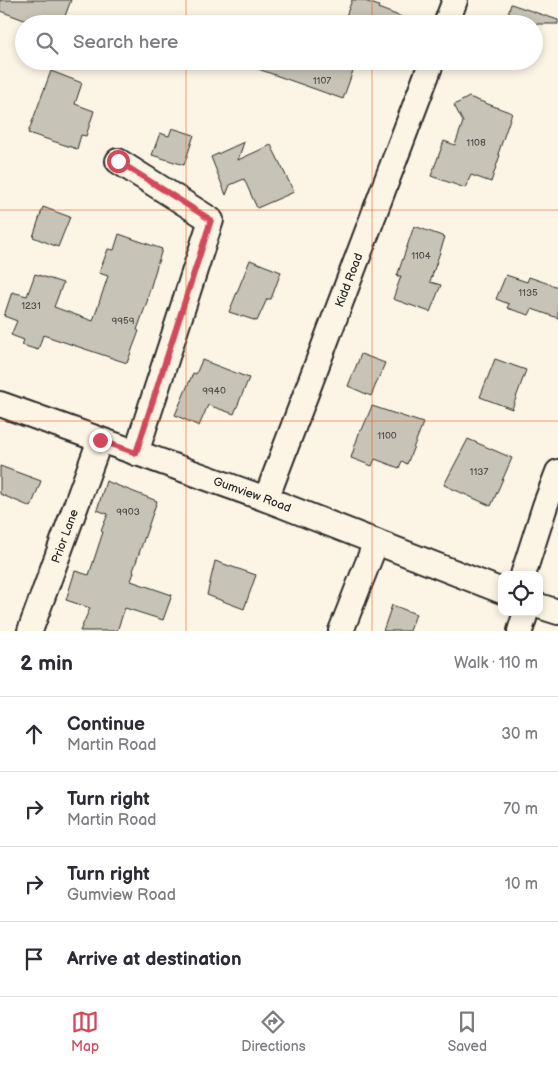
<!DOCTYPE html>
<meta charset="utf-8">
<style>
body{margin:0;font-family:"Balsamiq Sans",sans-serif;background:#f7f7f7;color:#2b2b33}
.controls{position:absolute;right:15px;bottom:15px;display:grid;overflow:hidden;border-radius:10px;box-shadow:0 2px 8px #0003}
.controls button{width:45px;height:45px;display:grid;place-items:center;padding:0;border:0;border-bottom:1px solid #e1e1e2;background:#fff;color:#2b2b33;font:25px sans-serif}
.stop{position:absolute;width:15px;height:15px;margin:-11px;border:4px solid #d1495b;border-radius:50%;background:#fff}
.stop.end{background:#d1495b;border-color:#fff;box-shadow:0 1px 5px #0008}
.list{margin:0;padding:0;list-style:none}
h2{display:flex;justify-content:space-between;align-items:center;height:65px;margin:0;padding:0 20px;font-size:21px}
h2 small{font-size:16px;font-weight:400;color:#7c7c81}
.list li{display:grid;grid-template-columns:32px 1fr auto;gap:15px;align-items:center;box-sizing:border-box;height:75px;padding:0 20px;border-top:1px solid #e1e1e2}
.list b{display:block;font-size:19px;white-space:nowrap}
.list p{margin:0;font-size:16px;white-space:nowrap;color:#7c7c81}
.list em{font-size:16px;font-style:normal;color:#7c7c81}
.icon{flex:none;width:28px;height:28px;fill:none;stroke:currentColor;stroke-width:2;stroke-linecap:round;stroke-linejoin:round}
.map{position:relative;flex:none;width:558px;height:631px;overflow:hidden}
.search{position:absolute;background:#fff;box-shadow:0 2px 8px #0003;left:15px;right:15px;top:15px;height:55px;display:flex;align-items:center;gap:12px;box-sizing:border-box;padding:0 18px;border-radius:28px;color:#7c7c81;font-size:19px}
.sheet{height:365px;background:#fff}
nav{display:flex;justify-content:space-around;align-items:center;box-sizing:border-box;height:70px;border-top:1px solid #e1e1e2;background:#fff;font-size:14px;color:#7c7c81}
nav a{display:grid;justify-items:center;gap:2px}
nav .on{color:#d1495b}
.map>svg:first-child{display:block}
.building{fill:#c8c3b7;stroke:#2b2b2b}
.lines{fill:none;stroke-linecap:round;stroke-linejoin:round}
.minor-casing{stroke:#2b2b2b;stroke-width:28}
.minor{stroke:#fcf5e5;stroke-width:24}
.route{stroke:#d1495b;stroke-width:6}
.grid{fill:none;stroke:#e8590c;stroke-width:1;stroke-opacity:0.55}
.labels{text-anchor:middle;dominant-baseline:central;stroke-width:4;stroke-linejoin:round;paint-order:stroke}
.number-label{font-size:10px;fill:#52514e}
.street-label{font-size:12px;fill:#2b2b2b;stroke:#fcf5e5}
</style>
<div class="map">
<svg width="558" height="631" viewBox="0 0 558 631">
<rect width="100%" height="100%" fill="#fcf5e5"/>
<filter id="ink" filterUnits="userSpaceOnUse"><feTurbulence type="fractalNoise" baseFrequency=".02" numOctaves="2"/><feDisplacementMap in="SourceGraphic" scale="10" xChannelSelector="R" yChannelSelector="G"/><feConvolveMatrix kernelMatrix="1 2 1 2 8 2 1 2 1" color-interpolation-filters="sRGB"/></filter>
<g filter="url(#ink)">
<g class="building">
<path d="M0,0H71L62,24H35L0,11Z"/>
<path d="M352,0H362L379,6L378,8L415,22V24H343Z"/>
<path d="M511,4L558,20V24H505Z"/>
<path d="M244,61H337L354,68L343,99L244,64Z"/>
<path d="M51,71L82,83L75,104L94,111L86,136L81,135L77,149L28,133Z"/>
<path d="M469,97L512,113L498,154L500,155L491,182L471,175L465,188L431,176L444,141L455,145L463,122L454,105Z"/>
<path d="M172,128L194,135L184,165L152,155L160,133L169,136Z"/>
<path d="M244,142L238,160L271,145L294,192L257,208L244,179L230,185L226,195L211,157Z"/>
<path d="M43,207L70,217L58,247L33,237Z"/>
<path d="M414,226L445,237L430,282L441,285L430,312L393,299L401,276H397Z"/>
<path d="M119,234L162,249L147,299H148L137,330L139,331L127,363L43,335L38,350L22,345L24,340L11,335L17,321L4,316L12,292L27,296L35,274L63,283L54,307L93,321L108,276L99,273L108,249L114,250Z"/>
<path d="M250,260L281,272L271,299H267L257,321L229,312Z"/>
<path d="M506,275L527,282L529,277L558,287V318L532,309L529,315L507,308L509,304L496,299Z"/>
<path d="M361,354L385,363L371,396L348,386Z"/>
<path d="M495,359L526,370L512,409L480,397Z"/>
<path d="M202,360L249,378L234,414L208,405L199,426L175,415L193,373L196,374Z"/>
<path d="M372,406L423,423L407,464L402,461L399,468L375,459L372,466L351,458L360,430H362Z"/>
<path d="M468,439L512,458L491,506L444,485Z"/>
<path d="M0,466L41,481L31,507L0,494Z"/>
<path d="M106,481L157,501L133,571L134,572L131,581L172,595L163,620L125,608L117,631H80L90,608L66,600L75,571L89,575L103,532L101,531L108,514L97,510Z"/>
<path d="M215,561L256,575L244,609L207,595Z"/>
<path d="M392,605L416,614L410,631H383Z"/>
</g>
<g class="lines">
<defs>
<g id="minor">
<path d="M446,24L455,0"/>
<path d="M118,161L211,220L136,453"/>
<path id="s1" d="M0,404L266,499L502,591"/>
<path id="s2" d="M266,499L432,61"/>
<path d="M523,575L545,506L558,472"/>
<path d="M539,606L558,612"/>
<path id="s3" d="M30,631L100,440"/>
<path d="M341,631L376,542"/>
<path d="M520,631L526,612"/>
</g>
</defs>
<use href="#minor" class="minor-casing"/>
<use href="#minor" class="minor"/>
</g>
</g>
<g class="lines" filter="url(#ink)">
<path class="route" d="M100,440L136,453L211,220L118,161"/>
</g>
<path class="grid" d="M186,0V24M372,0V24M186,61V631M372,61V631M0,210H558M0,421H558"/>
<g class="labels">
<g class="number-label">
<text x="322" y="81">1107</text>
<text x="476" y="143">1108</text>
<text x="421" y="256">1104</text>
<text x="528" y="293">1135</text>
<text x="31" y="306">1231</text>
<text x="123" y="321">9959</text>
<text x="214" y="391">9940</text>
<text x="387" y="436">1100</text>
<text x="479" y="472">1137</text>
<text x="128" y="512">9903</text>
</g>
<g class="street-label">
<text stroke="none"><textPath href="#s2" startOffset="234">Kidd Road</textPath></text>
<text stroke="none"><textPath href="#s1" startOffset="268">Gumview Road</textPath></text>
<text stroke="none"><textPath href="#s3" startOffset="101">Prior Lane</textPath></text>
</g>
</g>
</svg>
<div class="controls">
<button><svg class="icon" aria-label="locate" viewBox="0 0 24 24"><circle cx="12" cy="12" r="6"/><path d="M12 2v4M12 18v4M2 12h4M18 12h4"/></svg></button>
</div>
<div class="stop" style="left:118px;top:161px"></div>
<div class="stop end" style="left:100px;top:440px"></div>
<div class="search"><svg class="icon" aria-label="search" viewBox="0 0 24 24"><circle cx="10" cy="10" r="6"/><path d="M15 15l6 6"/></svg>Search here</div>
</div>
<section class="sheet">
<h2>2 min<small>Walk · 110 m</small></h2>
<ul class="list">
<li><svg class="icon" aria-label="ahead" viewBox="0 0 24 24"><path d="M12 20V5M6 11l6-6 6 6"/></svg><div><b>Continue</b><p>Martin Road</p></div><em>30 m</em></li>
<li><svg class="icon" aria-label="right" viewBox="0 0 24 24"><path d="M7 20v-9h11M14 6l5 5-5 5"/></svg><div><b>Turn right</b><p>Martin Road</p></div><em>70 m</em></li>
<li><svg class="icon" aria-label="right" viewBox="0 0 24 24"><path d="M7 20v-9h11M14 6l5 5-5 5"/></svg><div><b>Turn right</b><p>Gumview Road</p></div><em>10 m</em></li>
<li><svg class="icon" aria-label="arrive" viewBox="0 0 24 24"><path d="M6 21V4h12l-3 4 3 4H6"/></svg><div><b>Arrive at destination</b></div></li>
</ul>
</section>
<nav>
<a class="on"><svg class="icon" aria-label="map" viewBox="0 0 24 24"><path d="M3 6l6-2 6 2 6-2v14l-6 2-6-2-6 2zM9 4v14M15 6v14"/></svg>Map</a>
<a><svg class="icon" aria-label="directions" viewBox="0 0 24 24"><path d="M12 3l9 9-9 9-9-9zM9 14v-3h6M13 9l2 2-2 2"/></svg>Directions</a>
<a><svg class="icon" aria-label="saved" viewBox="0 0 24 24"><path d="M7 4h10v16l-5-4-5 4z"/></svg>Saved</a>
</nav>
